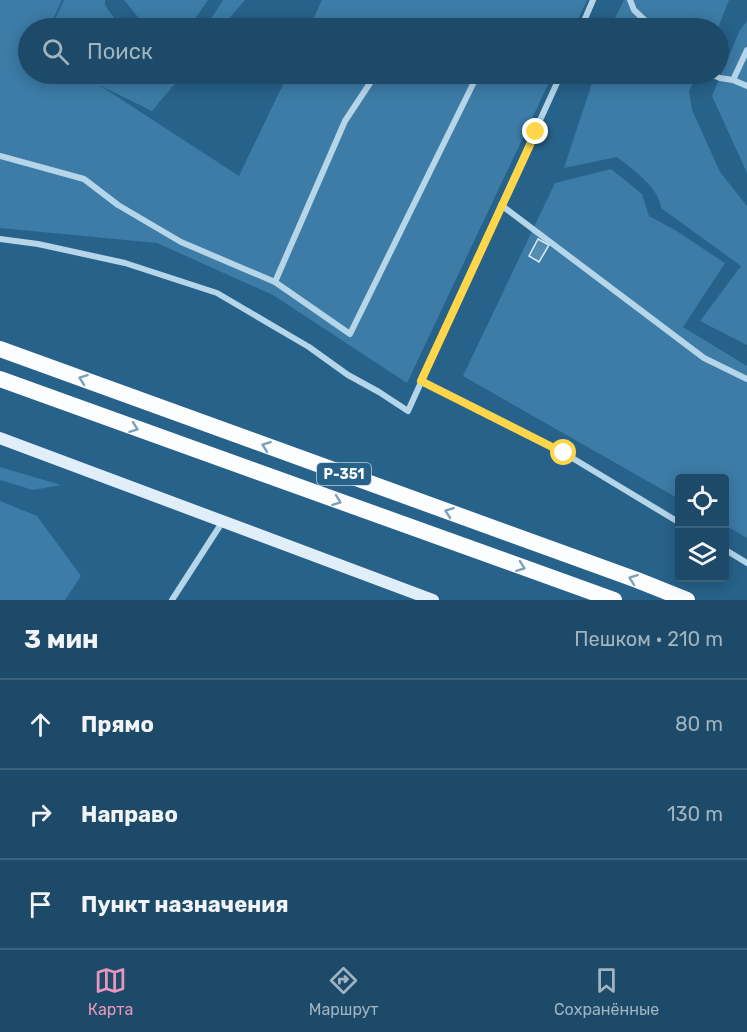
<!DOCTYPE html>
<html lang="ru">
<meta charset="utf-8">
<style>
body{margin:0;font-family:Rubik,sans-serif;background:#25516e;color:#f1f3f6}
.controls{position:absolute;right:18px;bottom:18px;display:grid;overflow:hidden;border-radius:6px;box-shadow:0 3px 15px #0003}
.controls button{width:54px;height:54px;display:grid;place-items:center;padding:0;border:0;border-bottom:2px solid #3b627c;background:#1d4a68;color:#f1f3f6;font:30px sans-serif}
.stop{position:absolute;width:18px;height:18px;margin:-14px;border:4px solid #ffd54a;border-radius:50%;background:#fff}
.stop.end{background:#ffd54a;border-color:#fff;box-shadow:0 2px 6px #0008}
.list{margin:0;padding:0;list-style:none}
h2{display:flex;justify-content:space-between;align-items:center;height:78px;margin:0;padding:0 24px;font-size:26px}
h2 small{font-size:20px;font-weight:400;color:#a0b3c0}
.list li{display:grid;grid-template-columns:39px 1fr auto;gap:18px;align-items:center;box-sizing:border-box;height:90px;padding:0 24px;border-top:2px solid #3b627c}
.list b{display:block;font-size:22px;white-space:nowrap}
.list em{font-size:20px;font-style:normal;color:#a0b3c0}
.icon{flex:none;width:33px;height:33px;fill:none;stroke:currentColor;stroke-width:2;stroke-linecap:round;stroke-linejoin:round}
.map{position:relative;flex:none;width:747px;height:600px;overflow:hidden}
.search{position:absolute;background:#1d4a68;box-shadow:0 3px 15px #0003;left:18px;right:18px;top:18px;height:66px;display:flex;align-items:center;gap:15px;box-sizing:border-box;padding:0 21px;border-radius:33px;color:#a0b3c0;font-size:22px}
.sheet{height:348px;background:#1d4a68}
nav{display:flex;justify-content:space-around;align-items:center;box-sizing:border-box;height:84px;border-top:2px solid #3b627c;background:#1d4a68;font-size:16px;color:#a0b3c0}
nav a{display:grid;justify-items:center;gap:3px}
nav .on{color:#e797bd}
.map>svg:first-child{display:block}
.green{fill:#3c7ca6}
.building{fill:#548db2;stroke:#d9ebf7;stroke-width:1.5}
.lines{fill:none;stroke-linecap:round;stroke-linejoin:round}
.minor{stroke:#b5d5e9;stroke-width:6}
.secondary{stroke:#dfeef8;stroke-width:12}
.trunk{stroke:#fcfdfe;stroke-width:16}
.oneway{stroke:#7ca0b8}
.route{stroke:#ffd54a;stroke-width:8}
.labels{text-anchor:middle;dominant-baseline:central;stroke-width:4.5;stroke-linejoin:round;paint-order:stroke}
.shield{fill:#27628a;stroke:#bed0dc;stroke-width:1.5}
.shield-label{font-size:14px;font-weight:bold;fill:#fff}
</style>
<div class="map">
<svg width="747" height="600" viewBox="0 0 747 600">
<rect width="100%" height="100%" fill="#27628a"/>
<g class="green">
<path d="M0,0H62L49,28H28V74H183L152,111L99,85L239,176L288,74H553L407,383L273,295L157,243L0,228Z"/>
<path d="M64,0H105V5L121,28H51Z"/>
<path d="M124,0H208L194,20L185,28H147Z"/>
<path d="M223,0H245L221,28H205Z"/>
<path d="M322,0H587L574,28H309Z"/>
<path d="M624,0H729L718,28H610Z"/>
<path d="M747,21V173L712,96L740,30Z"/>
<path d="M595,74H697L689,91L692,110L720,172L747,206V345L700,321L741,266L661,208C659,187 632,169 617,157L564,168Z"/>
<path d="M611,169L642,194L649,216L675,230L725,263L683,327L747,366V538L725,525L724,478H680L679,499L463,376L555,183Z"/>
<path d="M0,467L61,485L33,490L0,480Z"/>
<path d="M0,501L37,516L81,576L65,600H0Z"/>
</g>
<path class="building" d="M538,239L549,245L539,262L529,256Z"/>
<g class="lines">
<g class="minor">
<path d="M630,0L634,10L653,28"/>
<path d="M404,28H406"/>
<path d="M581,28L593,0"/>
<path d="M711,74L720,78L733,80L747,50"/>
<path d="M733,80L747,86"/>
<path d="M0,156L84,179L118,205L181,242L275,282L350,334L475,80L466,74"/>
<path d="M501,205L704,358L747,379"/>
<path d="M0,239L38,244L125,263L217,293L309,347L348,375L379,392L408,411L561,74"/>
<path d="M275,282L345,121L376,74"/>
<path d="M421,381L564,453L680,523"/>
<path d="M724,549L747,563"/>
<path d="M172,600L223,521"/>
</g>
<path class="secondary" d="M0,438L433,600"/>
<g class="trunk">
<path d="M0,349L637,580L687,600"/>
<path d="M0,379L614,600"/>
</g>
</g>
<defs><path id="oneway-chevron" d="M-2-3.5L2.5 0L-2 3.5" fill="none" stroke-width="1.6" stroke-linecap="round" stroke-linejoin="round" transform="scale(1.5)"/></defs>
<g class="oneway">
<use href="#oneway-chevron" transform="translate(83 379) rotate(-160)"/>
<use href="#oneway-chevron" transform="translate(134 428) rotate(20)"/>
<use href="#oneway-chevron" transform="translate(266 446) rotate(-160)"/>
<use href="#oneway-chevron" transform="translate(337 501) rotate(20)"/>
<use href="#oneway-chevron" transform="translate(449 512) rotate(-160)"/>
<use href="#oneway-chevron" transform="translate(521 567) rotate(20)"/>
<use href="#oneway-chevron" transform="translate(633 579) rotate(-160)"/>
</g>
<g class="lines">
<path class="route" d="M536,132L421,381L564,453"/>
</g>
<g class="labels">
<rect class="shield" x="317" y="463" width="54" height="22" rx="4.5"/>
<g class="shield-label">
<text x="344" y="474">Р-351</text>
</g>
</g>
</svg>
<div class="controls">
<button><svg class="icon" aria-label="locate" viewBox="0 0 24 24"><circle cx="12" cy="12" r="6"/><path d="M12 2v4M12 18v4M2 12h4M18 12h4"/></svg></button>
<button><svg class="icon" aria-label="layers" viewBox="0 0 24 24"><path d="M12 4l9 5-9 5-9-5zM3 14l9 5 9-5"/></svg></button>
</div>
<div class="stop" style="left:564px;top:453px"></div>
<div class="stop end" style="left:536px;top:132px"></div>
<div class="search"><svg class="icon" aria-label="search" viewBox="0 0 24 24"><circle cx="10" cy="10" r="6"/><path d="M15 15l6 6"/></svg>Поиск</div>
</div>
<section class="sheet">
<h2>3 мин<small>Пешком · 210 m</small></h2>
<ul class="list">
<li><svg class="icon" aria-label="ahead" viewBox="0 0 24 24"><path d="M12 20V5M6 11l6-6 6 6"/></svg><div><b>Прямо</b></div><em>80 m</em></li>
<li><svg class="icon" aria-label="right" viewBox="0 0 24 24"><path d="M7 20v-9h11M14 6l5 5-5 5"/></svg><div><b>Направо</b></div><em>130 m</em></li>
<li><svg class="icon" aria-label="arrive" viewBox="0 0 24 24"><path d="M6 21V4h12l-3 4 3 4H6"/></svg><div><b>Пункт назначения</b></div></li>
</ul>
</section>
<nav>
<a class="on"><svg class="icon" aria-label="map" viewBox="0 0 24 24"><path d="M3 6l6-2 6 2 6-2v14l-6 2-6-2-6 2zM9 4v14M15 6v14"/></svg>Карта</a>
<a><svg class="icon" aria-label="directions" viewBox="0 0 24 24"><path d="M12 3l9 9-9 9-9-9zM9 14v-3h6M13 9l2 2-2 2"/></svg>Маршрут</a>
<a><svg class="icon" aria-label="saved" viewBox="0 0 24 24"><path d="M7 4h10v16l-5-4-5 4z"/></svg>Сохранённые</a>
</nav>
